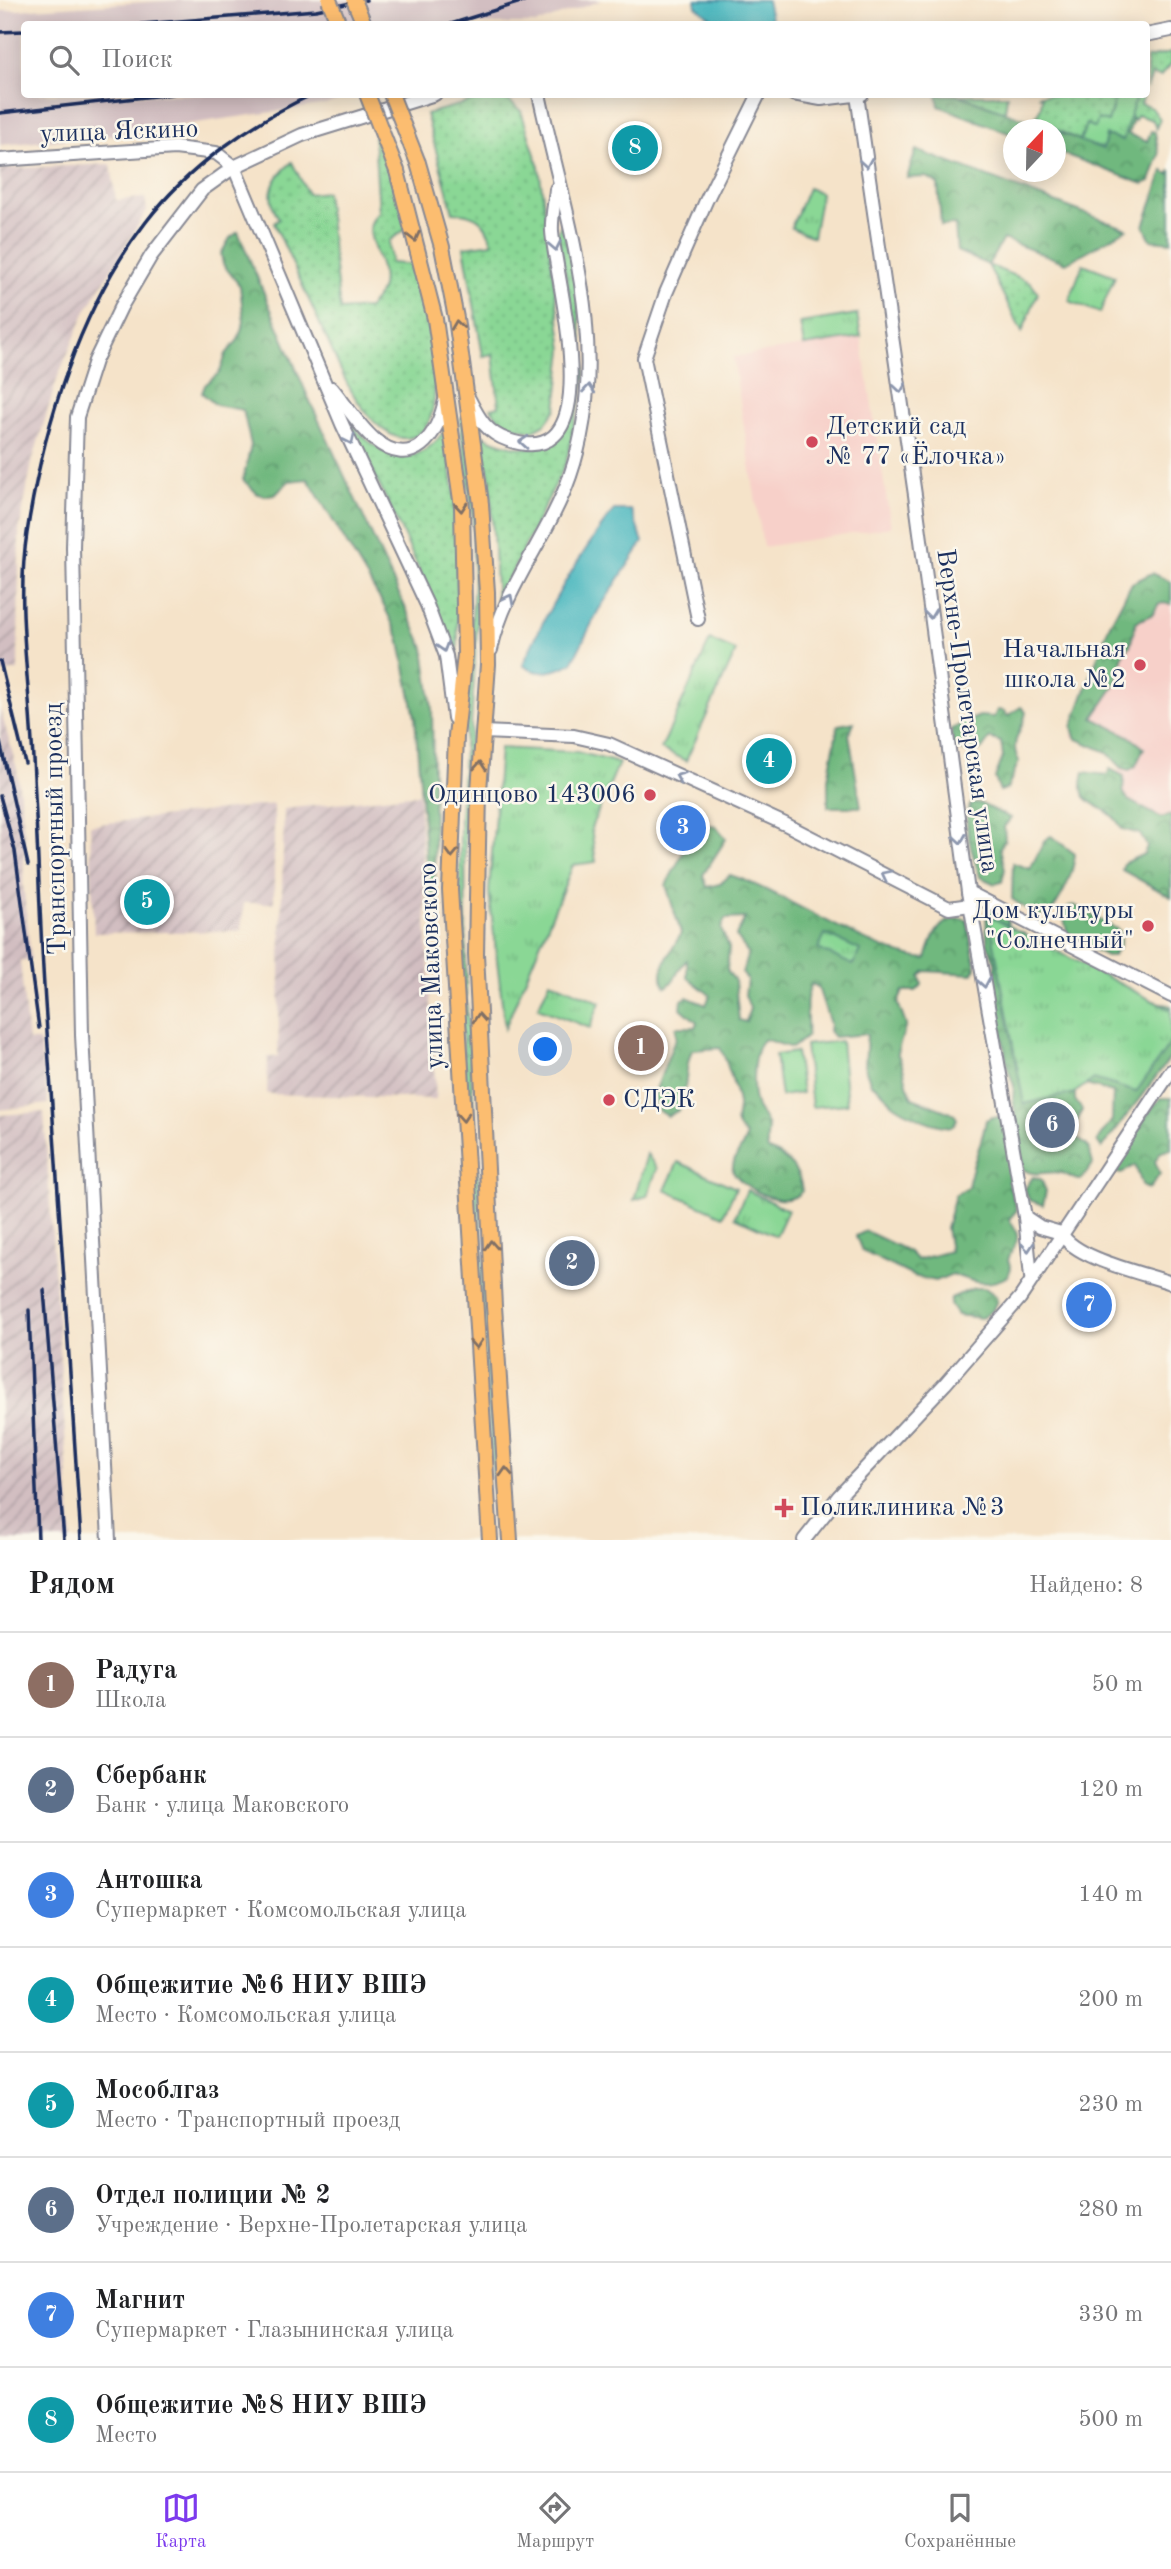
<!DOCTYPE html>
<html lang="ru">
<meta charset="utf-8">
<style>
body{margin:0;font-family:"Old Standard TT",serif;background:#f6f6f6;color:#202124}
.compass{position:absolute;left:1003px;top:119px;width:63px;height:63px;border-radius:50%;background:#fff;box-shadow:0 4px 18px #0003;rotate:22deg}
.you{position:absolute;left:546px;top:1050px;width:24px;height:24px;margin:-18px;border:5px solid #fff;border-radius:50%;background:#1a73e8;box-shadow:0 0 0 10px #1a73e833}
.badge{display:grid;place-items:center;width:46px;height:46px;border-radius:50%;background:#7c3aed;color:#fff;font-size:23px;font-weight:700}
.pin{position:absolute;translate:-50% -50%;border:4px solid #fff;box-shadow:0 2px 7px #0006}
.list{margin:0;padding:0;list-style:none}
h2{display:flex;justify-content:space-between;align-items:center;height:91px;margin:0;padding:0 28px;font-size:30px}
h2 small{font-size:23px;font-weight:400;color:#757577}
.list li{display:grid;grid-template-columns:46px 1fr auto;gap:21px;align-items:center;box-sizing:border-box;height:105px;padding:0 28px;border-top:2px solid #e0e0e0}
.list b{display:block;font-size:26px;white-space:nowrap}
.list p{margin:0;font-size:23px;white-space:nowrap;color:#757577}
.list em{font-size:23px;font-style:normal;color:#757577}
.icon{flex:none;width:38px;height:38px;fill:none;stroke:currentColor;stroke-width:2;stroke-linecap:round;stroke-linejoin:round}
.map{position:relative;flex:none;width:1171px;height:1540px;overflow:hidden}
.search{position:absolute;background:#fff;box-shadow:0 4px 18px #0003;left:21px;right:21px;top:21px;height:77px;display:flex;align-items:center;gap:18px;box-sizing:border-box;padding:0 24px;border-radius:7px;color:#757577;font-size:26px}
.sheet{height:931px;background:#fff}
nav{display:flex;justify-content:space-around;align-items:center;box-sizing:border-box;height:98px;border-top:2px solid #e0e0e0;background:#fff;font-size:19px;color:#757577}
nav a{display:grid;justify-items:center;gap:4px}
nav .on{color:#7c3aed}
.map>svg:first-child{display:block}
.built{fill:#f7d0c9}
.industrial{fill:url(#industrial-furrows)}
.railway{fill:#d2bec1}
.grass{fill:url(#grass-dots);stroke:#52837a;stroke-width:2}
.forest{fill:url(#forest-crowns);stroke:#45746e;stroke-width:2;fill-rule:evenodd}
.park{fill:url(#park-tufts);stroke:#52837a;stroke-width:2}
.pitch{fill:#8ad795;stroke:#52837a;stroke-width:2}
.water{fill:#45b5bd;stroke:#30728e;stroke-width:2}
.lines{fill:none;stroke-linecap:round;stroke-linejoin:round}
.minor-casing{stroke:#888994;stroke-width:16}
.major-casing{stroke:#888994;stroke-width:18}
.minor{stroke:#fff;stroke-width:12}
.major{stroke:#fcbd6f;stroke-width:14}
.rail{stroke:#1b2f5e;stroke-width:3.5}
.major-bridge-casing{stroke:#888994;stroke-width:18;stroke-linecap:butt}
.major-bridge{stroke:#fcbd6f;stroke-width:14}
.oneway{stroke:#8d97ae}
.oneway2{stroke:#806f66}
.poi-dot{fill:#d1495b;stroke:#fbf7ec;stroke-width:2.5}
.labels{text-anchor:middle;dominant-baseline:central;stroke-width:5;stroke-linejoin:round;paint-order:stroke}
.street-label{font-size:26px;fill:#1b2f5e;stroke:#fbf7ec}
.poi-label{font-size:26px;fill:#1b2f5e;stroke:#fbf7ec;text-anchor:start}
</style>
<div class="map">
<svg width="1171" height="1540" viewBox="0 0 1171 1540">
<defs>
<pattern id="industrial-furrows" width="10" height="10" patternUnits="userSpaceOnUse" patternTransform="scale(1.75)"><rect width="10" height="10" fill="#d2bec1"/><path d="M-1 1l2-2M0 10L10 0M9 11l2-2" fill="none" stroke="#aa9ba0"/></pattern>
<pattern id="grass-dots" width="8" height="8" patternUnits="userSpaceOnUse" patternTransform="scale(1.75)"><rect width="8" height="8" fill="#8ad795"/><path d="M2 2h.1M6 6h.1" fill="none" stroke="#76b983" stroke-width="1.8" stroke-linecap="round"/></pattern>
<pattern id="forest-crowns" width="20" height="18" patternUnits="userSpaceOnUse" patternTransform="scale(1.75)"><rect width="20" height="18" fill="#6fb87e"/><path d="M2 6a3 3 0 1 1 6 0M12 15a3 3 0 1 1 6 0" fill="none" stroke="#5a966a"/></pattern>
<pattern id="park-tufts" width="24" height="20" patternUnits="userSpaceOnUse" patternTransform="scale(1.75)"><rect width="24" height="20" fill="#8ad795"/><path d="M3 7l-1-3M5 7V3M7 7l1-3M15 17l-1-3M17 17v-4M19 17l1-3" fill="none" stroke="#76b983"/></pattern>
</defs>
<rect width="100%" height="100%" fill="#fbf7ec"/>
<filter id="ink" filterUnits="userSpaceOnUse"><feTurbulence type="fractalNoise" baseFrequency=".0143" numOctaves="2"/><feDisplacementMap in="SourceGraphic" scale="14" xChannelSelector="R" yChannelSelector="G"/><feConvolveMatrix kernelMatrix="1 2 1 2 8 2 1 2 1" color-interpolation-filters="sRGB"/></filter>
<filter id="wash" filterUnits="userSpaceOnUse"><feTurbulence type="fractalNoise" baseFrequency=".00686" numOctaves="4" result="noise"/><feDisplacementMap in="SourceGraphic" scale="28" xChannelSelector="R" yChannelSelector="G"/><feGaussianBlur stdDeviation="1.57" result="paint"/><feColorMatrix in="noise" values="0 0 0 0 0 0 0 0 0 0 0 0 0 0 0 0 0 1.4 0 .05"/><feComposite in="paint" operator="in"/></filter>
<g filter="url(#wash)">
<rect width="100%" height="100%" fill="#f5e3c9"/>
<g class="built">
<path d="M861,337L891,527L763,547L733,357Z"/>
<path d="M1150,582L1171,592V835L1105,804L1123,759L1071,737Z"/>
</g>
<g class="industrial">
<path d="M111,164L116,200L145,198L147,210L85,313L58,376L32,462L19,531L18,670L0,673V169Z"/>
<path d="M0,708L17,769L25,841L23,883L31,959L20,961L28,1041H39L48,1104L0,1110Z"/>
<path d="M419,794L436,1099L267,1094L268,1057H278L284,809Z"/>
<path d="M274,804V903H244L241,931L94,933L90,825Z"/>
<path d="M44,1112L72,1540H0V1115Z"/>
</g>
<path class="railway" d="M179,0H602L536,24H24V94L352,95L327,104L107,136L0,145V11Z"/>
<g class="grass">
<path d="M1171,53V64L1160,77L1152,75L1147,88V58Z"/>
<path d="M1144,94L1141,104L1152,108L1160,119L1156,128L1153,120L1137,115L1135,120L1129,117L1136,95Z"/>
<path d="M959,95H1007L1005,112Z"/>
<path d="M1038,95H1116L1108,122L1096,128L1086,124L1080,141L1035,119L1041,107L1042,97Z"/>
<path d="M506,98L521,111L539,167L563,350L556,409L545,424L532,431L502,424L491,408L499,406L493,354L483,356L464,247L492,243C486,220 476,214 453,212L426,114L480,99Z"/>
<path d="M374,137L378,138L393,177L407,228L389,241L391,263L416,265C422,300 459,429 409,438C392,441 374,423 365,411C347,389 337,361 325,335C308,298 291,260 274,223L279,219C264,195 272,179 292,162L308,194L326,192L340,310L369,308C372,303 378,296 381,290C391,264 354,232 379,212Z"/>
<path d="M562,224L576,281L585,375L566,463L497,602L490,480L481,435C618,500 571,299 557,232Z"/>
<path d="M988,265L1030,282L1038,293L1022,332Z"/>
<path d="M345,416C373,452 411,478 445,430L457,510L458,692C439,593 388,505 345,416Z"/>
<path d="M462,417L466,418L478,520L480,583L465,819L466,999L503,1540H497L460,1001V819L474,584L473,519L460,421Z"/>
</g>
<g class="forest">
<path d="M937,95H959L1052,129L1014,130L1013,135L939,106Z"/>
<path d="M1129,117L1133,119L1128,134L1147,142L1151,131L1155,132L1159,155L1150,181L1143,184L1056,151V131L1103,149L1106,135L1123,140Z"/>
<path d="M916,150L1127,229L1066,263L1003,239L988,265L957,251L955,225L941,226L938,184L927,177L907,178Z"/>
<path d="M1171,170V242L1151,240L1144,226L1163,171L1169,174Z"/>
<path d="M238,232L308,397L424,648L432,709L435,893L429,900L415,717L399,637L383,604L308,479L289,481L275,495L266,496L258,494L243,480L251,445L243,410L216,405L202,393L205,385L220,372L226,354L238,340L244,322L240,286L223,264L221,254L230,238Z"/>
<path d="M1152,573L1171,582V604L1159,603L1153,614L1136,622L1130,646L1123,654L1116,684L1093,718L1129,736L1144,748L1135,767L1129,770L1122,768L1107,752L1075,738L1072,727L1109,626L1132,583Z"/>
<path d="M1021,707L1026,712C1023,731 1008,741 1019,761L1007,789L1000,791L995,778L1003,757L1001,742L990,738L982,749L975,753L953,748L951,729L979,716L994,717L997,710L1004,711L1007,716Z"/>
<path d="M854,722L849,734L861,807H828V779L838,725Z"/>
<path d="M1110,769L1124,776L1123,791L1128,800L1161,818L1171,815V897L1122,870L1124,863L1144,854L1147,846L1140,834L1122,829C1107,798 1073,812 1084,772L1107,775Z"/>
<path d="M979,803L1011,818L1004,827L1005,840L1000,848L1005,869L1002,882L995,884L980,877C974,858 960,820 971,804Z"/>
<path d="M710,825L716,826L726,839L703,875L707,887L720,884L730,875L744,880C794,900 875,954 926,959C932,937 939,914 967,920L976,968L972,974L925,971L920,976L922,985L916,991H903L898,1003L906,1025L897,1053C905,1067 905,1083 912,1098L954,1114L957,1119L953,1126C939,1129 908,1114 896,1106C886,1099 884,1090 871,1084L865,1068L867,1034L834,1037L829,1031L830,1024L818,987L812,984C802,1000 809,1018 807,1036L792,1048L764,1039C751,1050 751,1092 757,1108C760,1114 767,1120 768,1128C768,1136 765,1141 768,1150C787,1157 800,1170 802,1191C785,1211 746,1190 733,1172C731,1157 744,1150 746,1136C732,1124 737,1122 738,1107C739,1099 725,1055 720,1048L692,1050C683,1070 689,1090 679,1110L668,1116L658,1110L653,1097C658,1086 672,1043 676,1039V1027H695L697,1022L681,1008L682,1000L687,997L706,1005L710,995L687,977V960C677,968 677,981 666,987C653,972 674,949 681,933L666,885L694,832ZM745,918L736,936L748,953L742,973L747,979L745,995L750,1008L746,1022L739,1020L735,981L727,970L729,948L721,929L725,919Z"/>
<path d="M1051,836L1075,854C1073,876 1063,895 1051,912L1037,916L1012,899L1013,863L1030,869L1045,840Z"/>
<path d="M1074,905L1120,931V945L1113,956H1106L1068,936L1063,915L1068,907Z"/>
<path d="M992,910L1008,919L1007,934L1023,932L1034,941L1150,1000L1171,1006V1057L1102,1148L1097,1141L1112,1120L1113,1092L1082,1084L1075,1089V1100L1082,1110L1076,1124L1070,1127L1062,1120L1066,1110L1046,1105L1037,1113L1045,1140L1060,1143L1075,1137L1088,1146L1093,1164L1081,1180C1073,1181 1069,1174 1061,1173C1049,1170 1034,1178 1023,1169L1013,1098L1014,1086L1008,1069L994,989L995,962L987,943L986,912Z"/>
<path d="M1160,1098H1171V1149L1161,1152L1155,1161L1160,1174L1149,1189L1143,1187L1135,1165L1121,1174L1107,1170Z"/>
<path d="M992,1117H999C1006,1128 1015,1171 1008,1181L1017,1210L1009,1219C1024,1242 1015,1239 1008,1260L1011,1268L1008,1276C988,1288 972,1282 952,1274L936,1281L913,1276L862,1251L856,1236L866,1231L908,1251L917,1260L950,1251L946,1228L955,1195L968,1187C972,1164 982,1144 986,1120Z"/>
<path d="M1033,1177L1041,1179L1046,1191L1043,1205L1029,1200L1025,1189Z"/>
<path d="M974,1288H985L996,1296L997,1301L992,1311L981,1318L957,1315L950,1305L951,1298Z"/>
</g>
<g class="park">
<path d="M1116,95H1136L1123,140L1106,135L1103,149L1080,141L1086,124L1095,128L1098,119L1108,122Z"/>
<path d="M808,188L821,193L813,237L791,228Z"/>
<path d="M1083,264L1115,276L1100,313L1069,301Z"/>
<path d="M857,314L861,337L804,346L800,323Z"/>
<path d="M710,640L736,651L686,761L661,749Z"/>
<path d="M500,748L577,752L619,763L591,828L596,862L573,865L505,1028L489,892Z"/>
<path d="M989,916L1171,1010V1042L1136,1092L1094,1079L1074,1093L1024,1104Z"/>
<path d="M825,934L860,950L853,965L818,949Z"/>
<path d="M550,981L600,1002L590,1028L538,1008Z"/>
<path d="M647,1154L657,1169L647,1196L634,1200Z"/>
<path d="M747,1190L788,1210L776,1236L735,1217Z"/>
</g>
<g class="pitch">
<path d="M841,1041L847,1104L812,1107L805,1045Z"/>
<path d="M796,1052L802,1093L781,1096L775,1055Z"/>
<path d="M678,1162L736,1188L723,1216L665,1190Z"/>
</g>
<g class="water">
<path d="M695,0H767L772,24H719L696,6Z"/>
<path d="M614,510H631L643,542L598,611L572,663C557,671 537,677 523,665C547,609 577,558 614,510Z"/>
</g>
</g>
<g filter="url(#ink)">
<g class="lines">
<defs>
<g id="minor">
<path d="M1146,35L1171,30"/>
<path d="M793,94L821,99L862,94"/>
<path d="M857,95L915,495L968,892L1025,1217L1031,1277"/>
<path d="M0,160L175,148L216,153L234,167L342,424L427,605L446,656L454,718"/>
<path d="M332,388C346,405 358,425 374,439C413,472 438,435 445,400"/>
<path d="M469,399C479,419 487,433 508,440C614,476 554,275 552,231C551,218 555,202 556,189"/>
<path d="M698,619L644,358L666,293L706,201L759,94"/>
<path d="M491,650C504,587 549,536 570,476C614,349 566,220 539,94"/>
<path d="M483,732L574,736L609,744L785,824L949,908L970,905"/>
<path d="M968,892L1171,996"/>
<path d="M1025,1217L1040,1227L1061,1233C1075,1259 1143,1273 1171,1283"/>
<path d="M109,1540L82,1035L73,547L77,417L95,361L121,307L151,256L202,190L234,167L302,135L435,94"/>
<path d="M804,1540L839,1496L945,1384L1020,1298L1171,1071"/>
</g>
<g id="major">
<path d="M418,163L442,247L456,318L481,504L487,592L488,664L479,791L476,954L494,1306L510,1540"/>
<path d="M397,171L435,319L462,507L465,655L456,736L450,890L490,1540"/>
</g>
</defs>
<use href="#minor" class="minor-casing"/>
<use href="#major" class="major-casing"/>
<use href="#minor" class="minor"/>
<use href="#major" class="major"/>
<g class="rail">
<path d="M142,24L316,10L366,0"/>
<path d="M451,24L527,0"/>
<path d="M0,32L24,31"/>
<path d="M0,113L173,94"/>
<path d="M0,661L25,763"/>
<path d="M0,742L28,865"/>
<path d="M0,796L15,851L39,1028"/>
<path d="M44,1290L64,1540"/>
<path d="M29,1310L38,1540"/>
<path d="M81,1540C70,1366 58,1191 46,1017C39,921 38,824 31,728C27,664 17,597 27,533C43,427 80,307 146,222C188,167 251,123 313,94"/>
</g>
<defs>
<g id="major-bridge">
<path d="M329,0L339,24"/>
<path d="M354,0L364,24"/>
<path d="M367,94L397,171"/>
<path d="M391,94L418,163"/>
</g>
</defs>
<use href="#major-bridge" class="major-bridge-casing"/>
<use href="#major-bridge" class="major-bridge"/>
</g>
<defs><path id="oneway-chevron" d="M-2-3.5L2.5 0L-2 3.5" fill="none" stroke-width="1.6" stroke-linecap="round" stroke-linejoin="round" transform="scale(1.75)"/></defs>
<g class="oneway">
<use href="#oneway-chevron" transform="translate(866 163) rotate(81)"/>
<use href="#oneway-chevron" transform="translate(555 246) rotate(79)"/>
<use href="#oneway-chevron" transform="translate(900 388) rotate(82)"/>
<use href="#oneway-chevron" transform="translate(589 389) rotate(-85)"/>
<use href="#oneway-chevron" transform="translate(350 440) rotate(65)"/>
<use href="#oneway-chevron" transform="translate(524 442) rotate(-176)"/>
<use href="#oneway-chevron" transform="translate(509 599) rotate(-63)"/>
<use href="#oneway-chevron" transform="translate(930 614) rotate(83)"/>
<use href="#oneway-chevron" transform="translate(443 647) rotate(73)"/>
<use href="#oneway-chevron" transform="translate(680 777) rotate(-157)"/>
<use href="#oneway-chevron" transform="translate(960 839) rotate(81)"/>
<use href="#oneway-chevron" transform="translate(886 875) rotate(-153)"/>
<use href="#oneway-chevron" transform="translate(984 983) rotate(80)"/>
<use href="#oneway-chevron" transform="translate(1028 1247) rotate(85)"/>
</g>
<g class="oneway2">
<use href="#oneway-chevron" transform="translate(414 237) rotate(76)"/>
<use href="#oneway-chevron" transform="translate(457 325) rotate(-98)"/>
<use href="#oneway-chevron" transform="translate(461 507) rotate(85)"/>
<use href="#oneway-chevron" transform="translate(480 766) rotate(-86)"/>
<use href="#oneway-chevron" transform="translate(452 853) rotate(92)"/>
<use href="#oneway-chevron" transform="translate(479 1018) rotate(-94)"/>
<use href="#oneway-chevron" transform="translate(463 1117) rotate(86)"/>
<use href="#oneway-chevron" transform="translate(491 1245) rotate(-93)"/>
<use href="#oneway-chevron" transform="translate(476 1344) rotate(86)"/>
<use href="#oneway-chevron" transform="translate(506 1472) rotate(-93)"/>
</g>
</g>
<g class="poi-dot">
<circle cx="812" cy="442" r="7"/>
<circle cx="1140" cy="665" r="7"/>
<circle cx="650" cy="795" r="7"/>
<circle cx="1148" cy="926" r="7"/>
<circle cx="609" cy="1100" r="7"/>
<path d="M780.5 1497.5h7v7h7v7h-7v7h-7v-7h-7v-7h7z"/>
</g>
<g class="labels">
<g class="street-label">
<text transform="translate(119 132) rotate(-2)">улица Яскино</text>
<text transform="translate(967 711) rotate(82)">Верхне-Пролетарская улица</text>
<text transform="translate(56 829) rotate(-91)">Транспортный проезд</text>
<text transform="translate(432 966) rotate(-92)">улица Маковского</text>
</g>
<g class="poi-label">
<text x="826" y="427">Детский сад<tspan x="826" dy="30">№ 77 «Ёлочка»</tspan></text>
<text x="1126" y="650" text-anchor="end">Начальная<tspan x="1126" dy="30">школа №2</tspan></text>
<text x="636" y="795" text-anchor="end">Одинцово 143006</text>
<text x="1134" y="911" text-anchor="end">Дом культуры<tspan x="1134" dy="30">"Солнечный"</tspan></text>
<text x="623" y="1100">СДЭК</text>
<text x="800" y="1508">Поликлиника №3</text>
</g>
</g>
</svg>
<svg class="compass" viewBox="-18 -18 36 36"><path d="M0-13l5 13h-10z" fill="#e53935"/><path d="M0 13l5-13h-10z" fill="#757577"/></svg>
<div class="you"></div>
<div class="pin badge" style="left:641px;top:1048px;background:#8d6e63">1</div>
<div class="pin badge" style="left:572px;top:1263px;background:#5c6f8a">2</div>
<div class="pin badge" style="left:683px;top:828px;background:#3f7fe0">3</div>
<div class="pin badge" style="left:769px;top:761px;background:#0f9aa8">4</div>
<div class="pin badge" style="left:147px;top:902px;background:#0f9aa8">5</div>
<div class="pin badge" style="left:1052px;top:1125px;background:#5c6f8a">6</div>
<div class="pin badge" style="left:1089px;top:1305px;background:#3f7fe0">7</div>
<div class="pin badge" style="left:635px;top:148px;background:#0f9aa8">8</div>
<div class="search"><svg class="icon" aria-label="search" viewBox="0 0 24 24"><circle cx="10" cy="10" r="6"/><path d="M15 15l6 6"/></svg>Поиск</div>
</div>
<section class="sheet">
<h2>Рядом<small>Найдено: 8</small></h2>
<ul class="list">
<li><span class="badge" style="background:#8d6e63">1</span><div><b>Радуга</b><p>Школа</p></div><em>50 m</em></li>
<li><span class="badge" style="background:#5c6f8a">2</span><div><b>Сбербанк</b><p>Банк · улица Маковского</p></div><em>120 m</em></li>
<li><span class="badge" style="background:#3f7fe0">3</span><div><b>Антошка</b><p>Супермаркет · Комсомольская улица</p></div><em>140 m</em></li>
<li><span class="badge" style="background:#0f9aa8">4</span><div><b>Общежитие №6 НИУ ВШЭ</b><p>Место · Комсомольская улица</p></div><em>200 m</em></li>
<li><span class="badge" style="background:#0f9aa8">5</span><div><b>Мособлгаз</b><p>Место · Транспортный проезд</p></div><em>230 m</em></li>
<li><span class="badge" style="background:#5c6f8a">6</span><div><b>Отдел полиции № 2</b><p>Учреждение · Верхне-Пролетарская улица</p></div><em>280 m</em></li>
<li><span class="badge" style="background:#3f7fe0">7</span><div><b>Магнит</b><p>Супермаркет · Глазынинская улица</p></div><em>330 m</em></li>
<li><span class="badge" style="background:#0f9aa8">8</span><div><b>Общежитие №8 НИУ ВШЭ</b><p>Место</p></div><em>500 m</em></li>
</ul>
</section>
<nav>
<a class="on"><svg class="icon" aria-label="map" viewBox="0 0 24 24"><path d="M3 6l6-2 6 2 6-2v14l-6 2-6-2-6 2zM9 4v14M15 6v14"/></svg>Карта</a>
<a><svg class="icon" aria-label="directions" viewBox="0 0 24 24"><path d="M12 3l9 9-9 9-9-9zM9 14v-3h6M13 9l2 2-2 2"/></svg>Маршрут</a>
<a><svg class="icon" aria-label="saved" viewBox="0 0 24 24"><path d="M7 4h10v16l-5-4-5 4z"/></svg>Сохранённые</a>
</nav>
